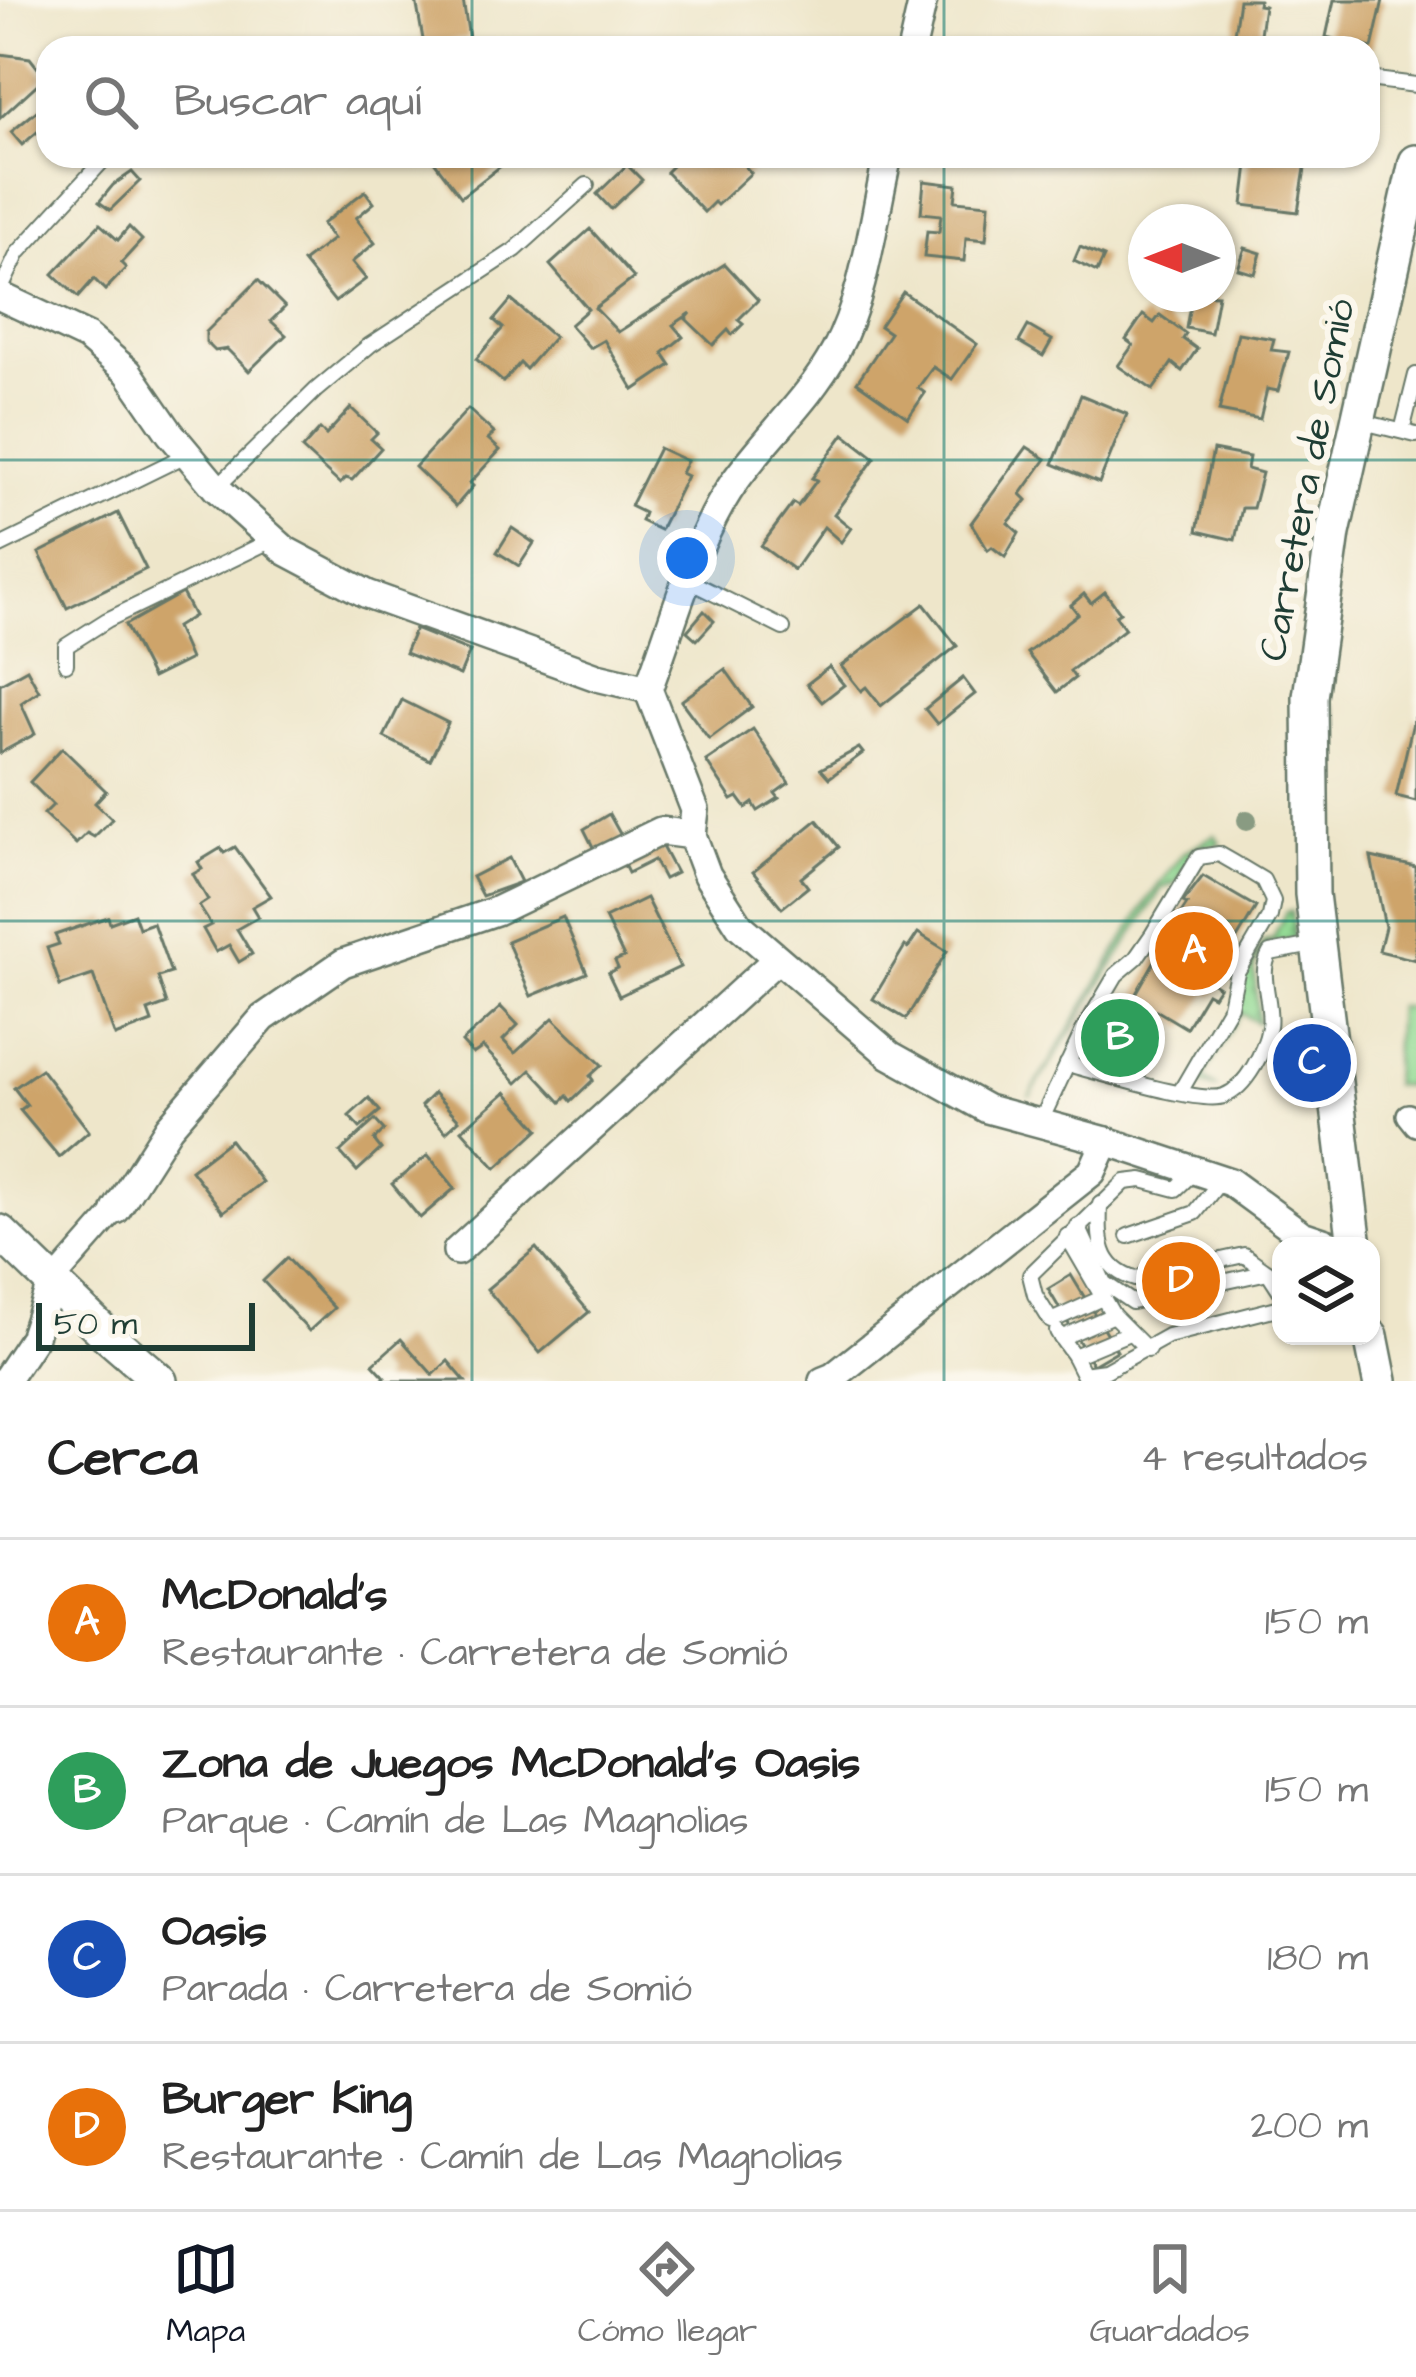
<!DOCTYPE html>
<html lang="es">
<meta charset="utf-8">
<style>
body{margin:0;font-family:"Architects Daughter",sans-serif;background:#f6f6f6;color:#222}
.controls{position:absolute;right:36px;bottom:36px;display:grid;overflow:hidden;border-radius:24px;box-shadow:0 3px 9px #0004}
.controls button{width:108px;height:108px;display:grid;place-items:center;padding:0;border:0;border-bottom:3px solid #e0e0e0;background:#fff;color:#222;font:60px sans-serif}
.compass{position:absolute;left:1128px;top:204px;width:108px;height:108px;border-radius:50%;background:#fff;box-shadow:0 3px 9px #0004;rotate:270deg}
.scale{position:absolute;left:36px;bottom:30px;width:219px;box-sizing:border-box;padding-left:12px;border:6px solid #1f3d34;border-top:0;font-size:33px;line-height:42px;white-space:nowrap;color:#1f3d34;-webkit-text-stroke:9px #fbf7ec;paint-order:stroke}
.you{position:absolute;left:687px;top:558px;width:42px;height:42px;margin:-30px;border:9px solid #fff;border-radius:50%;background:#1a73e8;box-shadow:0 0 0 18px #1a73e833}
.badge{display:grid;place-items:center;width:78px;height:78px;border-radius:50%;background:#111827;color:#fff;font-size:39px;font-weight:700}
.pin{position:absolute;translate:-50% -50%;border:6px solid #fff;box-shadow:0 3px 12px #0006}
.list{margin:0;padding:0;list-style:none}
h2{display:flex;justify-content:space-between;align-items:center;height:156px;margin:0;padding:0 48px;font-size:51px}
h2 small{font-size:39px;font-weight:400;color:#767676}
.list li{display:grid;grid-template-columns:78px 1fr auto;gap:36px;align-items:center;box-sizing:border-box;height:168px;padding:0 48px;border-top:3px solid #e0e0e0}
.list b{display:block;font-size:45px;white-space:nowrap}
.list p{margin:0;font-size:39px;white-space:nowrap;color:#767676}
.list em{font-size:39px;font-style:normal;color:#767676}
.icon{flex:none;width:66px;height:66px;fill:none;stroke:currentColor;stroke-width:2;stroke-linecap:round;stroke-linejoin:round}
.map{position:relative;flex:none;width:1416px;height:1381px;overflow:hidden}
.search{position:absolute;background:#fff;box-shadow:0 3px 9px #0004;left:36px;right:36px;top:36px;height:132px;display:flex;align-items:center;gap:30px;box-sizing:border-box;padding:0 42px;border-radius:36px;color:#767676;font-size:45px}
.sheet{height:828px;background:#fff}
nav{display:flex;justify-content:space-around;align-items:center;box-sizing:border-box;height:168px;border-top:3px solid #e0e0e0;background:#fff;font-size:33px;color:#767676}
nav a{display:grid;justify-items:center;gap:6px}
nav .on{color:#111827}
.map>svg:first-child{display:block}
.grass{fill:url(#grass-dots);stroke:#5a8c64;stroke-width:3}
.pitch{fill:#94db95;stroke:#5a8c64;stroke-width:3}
.building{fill:#cea46b}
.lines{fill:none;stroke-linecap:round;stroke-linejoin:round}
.service-casing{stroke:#677868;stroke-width:18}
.pedestrian-casing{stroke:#677868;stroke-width:26}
.minor-casing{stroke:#677868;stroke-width:32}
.tertiary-casing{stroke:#677868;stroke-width:38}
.service{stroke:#fff;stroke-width:14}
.pedestrian{stroke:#fff;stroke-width:21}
.minor{stroke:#fff;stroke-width:27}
.tertiary{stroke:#fff;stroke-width:33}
.tree{fill:#899b82}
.grid{fill:none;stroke:#0f766e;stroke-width:3;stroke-opacity:0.55}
.labels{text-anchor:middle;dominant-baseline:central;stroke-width:12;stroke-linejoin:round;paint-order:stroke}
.street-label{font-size:39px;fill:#1f3d34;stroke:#fbf7ec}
</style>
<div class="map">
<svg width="1416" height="1381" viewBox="0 0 1416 1381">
<defs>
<pattern id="grass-dots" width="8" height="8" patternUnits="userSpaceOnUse" patternTransform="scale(3)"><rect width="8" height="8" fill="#94db95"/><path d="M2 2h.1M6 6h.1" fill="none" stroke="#7fbd81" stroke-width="1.8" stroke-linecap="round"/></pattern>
</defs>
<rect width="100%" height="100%" fill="#fbf7ec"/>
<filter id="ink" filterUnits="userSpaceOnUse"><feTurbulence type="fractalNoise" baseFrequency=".00833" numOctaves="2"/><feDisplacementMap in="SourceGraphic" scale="24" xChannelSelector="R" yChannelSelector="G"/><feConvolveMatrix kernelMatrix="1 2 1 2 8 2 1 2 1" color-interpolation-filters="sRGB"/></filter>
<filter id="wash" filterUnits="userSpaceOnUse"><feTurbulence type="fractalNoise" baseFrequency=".004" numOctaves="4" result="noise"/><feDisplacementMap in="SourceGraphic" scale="48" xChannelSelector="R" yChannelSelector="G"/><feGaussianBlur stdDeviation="2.7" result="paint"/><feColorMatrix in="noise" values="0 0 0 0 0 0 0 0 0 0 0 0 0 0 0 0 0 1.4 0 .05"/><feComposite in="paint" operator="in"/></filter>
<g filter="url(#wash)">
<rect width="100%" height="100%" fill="#eee6ca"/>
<g class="grass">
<path d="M1215,835L1220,844L1197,848L1175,884L1162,888L1029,1097L1148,899L1183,853Z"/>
<path d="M1291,911L1294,938L1266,944L1254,965L1258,1023L1240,1013L1203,1078L1217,1088L1200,1084L1199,1077L1238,1007L1243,980L1264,941L1273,939L1286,912Z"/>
</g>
<path class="pitch" d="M1397,1007L1416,1008V1086L1393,1085Z"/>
<g id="blocks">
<g class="building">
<path d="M416,0H463L469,38L424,45Z"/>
<path d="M1239,0H1259L1258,5L1264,6L1258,48H1232Z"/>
<path d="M1334,0H1383L1372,48L1326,37Z"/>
<path d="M0,54L30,58L45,77L0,118Z"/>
<path d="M48,102V123L22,145L11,132Z"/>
<path d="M430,156H501L506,162L461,197Z"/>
<path d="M675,156H736L751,173L717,205L714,202L704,212L666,172L678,160Z"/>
<path d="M1249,156H1307L1298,212L1243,205Z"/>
<path d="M627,165L642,180L611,209L597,194Z"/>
<path d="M132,172L140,181L110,210L99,202L113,185Z"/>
<path d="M924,181L957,185L955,201L989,204L986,240L966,238L964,261L924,257L927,231L939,232L941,215L921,213Z"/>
<path d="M365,191L374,203L356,218L375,243L352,262L366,279L335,302L303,262L333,239L322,224Z"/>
<path d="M100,224L118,240L129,227L142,240L121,263L126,268L105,290L94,279L78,297L53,274Z"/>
<path d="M590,229L634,278L595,308L618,332L725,264L758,300L738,320L743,324L732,335L728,330L713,345L686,319L691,313L673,325L683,337L663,353L671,365L634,390L604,340L590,348L570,325L588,309L550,265Z"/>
<path d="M1080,247L1104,257L1097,272L1074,261Z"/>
<path d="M1245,248L1261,253L1255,274L1238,269Z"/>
<path d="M258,280L285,307L271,321L286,335L249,371L227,349L215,351L206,342V332Z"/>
<path d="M903,292L977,344L952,379L933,367L918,388L925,393L908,418L857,382L890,333L880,326Z"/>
<path d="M1192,294L1218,295L1211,333L1186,328Z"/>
<path d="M511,300L554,337L526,369L520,363L503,382L476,359L503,328L494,320Z"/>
<path d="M1143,315L1154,323L1160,315L1186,334L1183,339L1197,349L1182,371L1172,363L1153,390L1118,366L1133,345L1126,340Z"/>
<path d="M1028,326L1052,340L1043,356L1019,342Z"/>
<path d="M1238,333L1274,339L1271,350L1289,352L1278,391L1267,389L1260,419L1219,411Z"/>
<path d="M1081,395L1127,414L1099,483L1053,464Z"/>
<path d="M351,408L377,433L371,439L381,448L352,480L346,478L340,484L302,449L320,429L326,435Z"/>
<path d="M468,409L494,433L488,439L500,450L470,483L473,486L456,506L415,467Z"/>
<path d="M844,434L875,458L834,514L851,528L841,542L824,527L794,570L761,546L793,503L798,506L817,480L812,478Z"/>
<path d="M1027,447L1046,459L1021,494L1027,500L1008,523L1019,533L1005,557L992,547L988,550L971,523Z"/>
<path d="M659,448L687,461L681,473L687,476L660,530L641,521L644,513L630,506Z"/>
<path d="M1213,450L1249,457L1247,469L1262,473L1253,508H1242L1235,540L1197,531Z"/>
<path d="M118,513L146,569L67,608L39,553Z"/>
<path d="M512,528L534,543L519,566L497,552Z"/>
<path d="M1105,592L1120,612L1115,615L1125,629L1070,671L1075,678L1057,692L1027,653L1078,614L1071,605L1084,594L1091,603Z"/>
<path d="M182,593L194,616L176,627L190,659L152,678L125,625Z"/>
<path d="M924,604L957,646L881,706L866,687L861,691L841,666Z"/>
<path d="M704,611L714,621L697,640L687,631Z"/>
<path d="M415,629L470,651L460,675L405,653Z"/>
<path d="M829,667L844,685L822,702L807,684Z"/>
<path d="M27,669L39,691L21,703L35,734L0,753V684Z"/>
<path d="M725,669L752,707L709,739L681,701Z"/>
<path d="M963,678L975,694L937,724L925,709Z"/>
<path d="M402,700L448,723L430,760L384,737Z"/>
<path d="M1414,718H1416V801L1396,796Z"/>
<path d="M753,729L789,783L775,793L779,798L758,811L753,803L746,808L738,797L732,800L706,761Z"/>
<path d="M62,748L106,791L95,803L112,819L94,837L87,833L76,844L44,814L53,805L30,782Z"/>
<path d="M859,748L863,753L829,778L821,769Z"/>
<path d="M609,814L624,841L597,855L584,829Z"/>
<path d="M817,820L839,847L801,878L808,887L782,908L753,872Z"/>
<path d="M659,841L676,873L664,879L654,860L628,873L622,861Z"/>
<path d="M235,847L271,896L252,907L258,917L237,929L252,954L239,962L229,945L216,952L203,929L211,925L199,906L208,900L193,874L202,869L198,862L221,848L224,853Z"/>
<path d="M1371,857L1416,867V960L1379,951L1385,927Z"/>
<path d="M509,858L521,882L482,896L472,877Z"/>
<path d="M1203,876L1256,907L1211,982L1219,987L1213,996L1207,993L1186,1028L1156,1010L1153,1015L1147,1011L1150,1006L1134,997L1160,952L1156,950L1187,904L1183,902Z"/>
<path d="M646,898L680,967L619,996L608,973L618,968L615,961L624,957L605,918Z"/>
<path d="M134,914L139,928L153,923L171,973L158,977L167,1004L148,1011L152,1022L115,1036L93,975L60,986L47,948L59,944L55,935L108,917L110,923Z"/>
<path d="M563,917L587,973L531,996L507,941Z"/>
<path d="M918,933L947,951L906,1019L873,999L905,946L908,948Z"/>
<path d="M501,1007L518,1025L503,1040L515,1053L553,1018L602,1065L590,1076L593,1080L571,1101L567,1096L561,1102L531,1070L517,1083L483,1047L473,1054L462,1042Z"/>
<path d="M1111,1009L1148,1031L1128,1066L1091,1045Z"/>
<path d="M41,1069L89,1131L59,1157L20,1110L27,1105L14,1088Z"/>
<path d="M506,1092L539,1129L496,1168L462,1130Z"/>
<path d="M434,1093L459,1120L446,1132L421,1106Z"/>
<path d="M369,1098L380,1111L360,1128L349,1116Z"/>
<path d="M375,1120L384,1130L374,1140L381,1149L357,1171L340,1152Z"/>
<path d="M230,1140L262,1182L223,1212L191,1170Z"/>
<path d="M428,1155L455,1188L420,1218L392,1184Z"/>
<path d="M536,1248L589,1312L540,1353L487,1289Z"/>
<path d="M1188,1257L1194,1281L1213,1276L1218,1297L1167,1309L1161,1287L1145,1291L1140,1269Z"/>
<path d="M287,1258L334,1308L309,1331L263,1281Z"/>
<path d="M1071,1275L1117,1351L1093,1365L1048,1289Z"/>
<path d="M401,1339L433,1375L448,1361L465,1381H381L385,1377L373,1364Z"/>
</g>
</g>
</g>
<g filter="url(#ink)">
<use href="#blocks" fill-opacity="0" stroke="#677868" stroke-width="3"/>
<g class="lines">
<defs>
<g id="service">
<path d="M1368,79L1416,85"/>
<path d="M0,291L18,253L107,156"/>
<path d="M1359,421L1416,435"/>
<path d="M1402,431L1416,375"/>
<path d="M216,488L316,390L370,345L515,250L587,185"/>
<path d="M0,546L188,454"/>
<path d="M689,581L783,628"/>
<path d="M66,664V646L107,620L274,539"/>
<path d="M1067,1064C1096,1071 1199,1105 1224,1096C1247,1087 1265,1050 1269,1027C1273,1002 1257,975 1270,953L1318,944"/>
<path d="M1040,1123L1083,1031L1116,975L1136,958L1152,935L1199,857L1219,854L1233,862L1263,880L1273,901L1270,916L1237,972L1230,1006L1180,1092"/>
<path d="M1100,1204C1099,1236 1097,1268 1135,1279L1244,1255L1268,1272L1281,1292"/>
<path d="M1078,1226L1104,1283L1132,1302L1268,1272"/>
<path d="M1067,1236L1113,1315L1148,1350"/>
<path d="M1128,1236L1195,1213L1222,1179"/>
<path d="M1102,1298L1051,1321L1035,1295L1030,1275L1125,1182L1142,1180L1176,1189L1196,1170"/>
<path d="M1057,1331L1061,1338L1113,1315"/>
<path d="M1061,1338L1074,1356L1129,1333"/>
<path d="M1074,1356L1083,1374L1105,1371L1168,1336L1281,1307"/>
</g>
<g id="pedestrian">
<path d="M1408,1115L1416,1125"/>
<path d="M51,1284L116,1210"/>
</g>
<g id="minor">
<path d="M912,48L923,0"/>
<path d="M888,156C873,219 866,294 835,352C808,401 765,438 733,484C694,541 673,624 648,689L695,810L692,835L707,875L740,926L890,1055L987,1109L1106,1141L1230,1182L1302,1235L1335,1246"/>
<path d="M0,296L87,337L128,372L170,433L216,488L286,551L367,594L597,677L648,689"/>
<path d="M116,1210L169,1127L263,1018L343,963L496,911L661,831L692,835"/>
<path d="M457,1251L776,960"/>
<path d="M5,1381L33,1339L51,1284"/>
<path d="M823,1381L833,1377L1092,1172L1106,1141"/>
</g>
<g id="tertiary">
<path d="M0,1232L108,1336L160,1381"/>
<path d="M1355,1246L1312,894L1310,697L1333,533L1416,162"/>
<path d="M1371,1336L1380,1381"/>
</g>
</defs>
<use href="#service" class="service-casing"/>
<use href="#pedestrian" class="pedestrian-casing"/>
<use href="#minor" class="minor-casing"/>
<use href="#tertiary" class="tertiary-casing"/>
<use href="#service" class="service"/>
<use href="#pedestrian" class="pedestrian"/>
<use href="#minor" class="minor"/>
<use href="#tertiary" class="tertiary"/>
</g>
<circle class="tree" cx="1247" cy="820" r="10"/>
</g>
<path class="grid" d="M472,0V48M944,0V48M472,156V1381M944,156V1381M0,460H1416M0,921H1416"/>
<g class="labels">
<g class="street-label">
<text transform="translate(1308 480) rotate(-79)">Carretera de Somió</text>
</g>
</g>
</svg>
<div class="controls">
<button><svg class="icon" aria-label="layers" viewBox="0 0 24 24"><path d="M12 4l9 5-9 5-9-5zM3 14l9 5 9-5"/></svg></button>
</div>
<svg class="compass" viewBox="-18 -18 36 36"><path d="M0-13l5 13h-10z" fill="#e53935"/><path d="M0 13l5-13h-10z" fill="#767676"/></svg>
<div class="scale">50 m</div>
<div class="you"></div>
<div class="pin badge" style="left:1194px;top:951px;background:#e8710a">A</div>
<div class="pin badge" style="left:1120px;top:1038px;background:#2e9e5b">B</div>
<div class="pin badge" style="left:1312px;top:1063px;background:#1a4fb4">C</div>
<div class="pin badge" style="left:1181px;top:1281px;background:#e8710a">D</div>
<div class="search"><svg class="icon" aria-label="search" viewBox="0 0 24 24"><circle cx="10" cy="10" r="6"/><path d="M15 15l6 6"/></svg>Buscar aquí</div>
</div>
<section class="sheet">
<h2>Cerca<small>4 resultados</small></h2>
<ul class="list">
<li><span class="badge" style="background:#e8710a">A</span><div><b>McDonald's</b><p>Restaurante · Carretera de Somió</p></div><em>150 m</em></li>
<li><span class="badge" style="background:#2e9e5b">B</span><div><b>Zona de Juegos McDonald's Oasis</b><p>Parque · Camín de Las Magnolias</p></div><em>150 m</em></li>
<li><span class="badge" style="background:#1a4fb4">C</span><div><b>Oasis</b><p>Parada · Carretera de Somió</p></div><em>180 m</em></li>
<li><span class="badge" style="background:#e8710a">D</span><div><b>Burger King</b><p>Restaurante · Camín de Las Magnolias</p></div><em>200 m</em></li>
</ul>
</section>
<nav>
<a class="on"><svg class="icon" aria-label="map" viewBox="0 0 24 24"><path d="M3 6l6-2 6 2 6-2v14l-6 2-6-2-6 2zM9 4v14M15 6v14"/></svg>Mapa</a>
<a><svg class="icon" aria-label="directions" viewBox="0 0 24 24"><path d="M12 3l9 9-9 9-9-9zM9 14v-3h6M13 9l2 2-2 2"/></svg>Cómo llegar</a>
<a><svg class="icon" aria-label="saved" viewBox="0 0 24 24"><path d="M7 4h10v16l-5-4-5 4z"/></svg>Guardados</a>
</nav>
